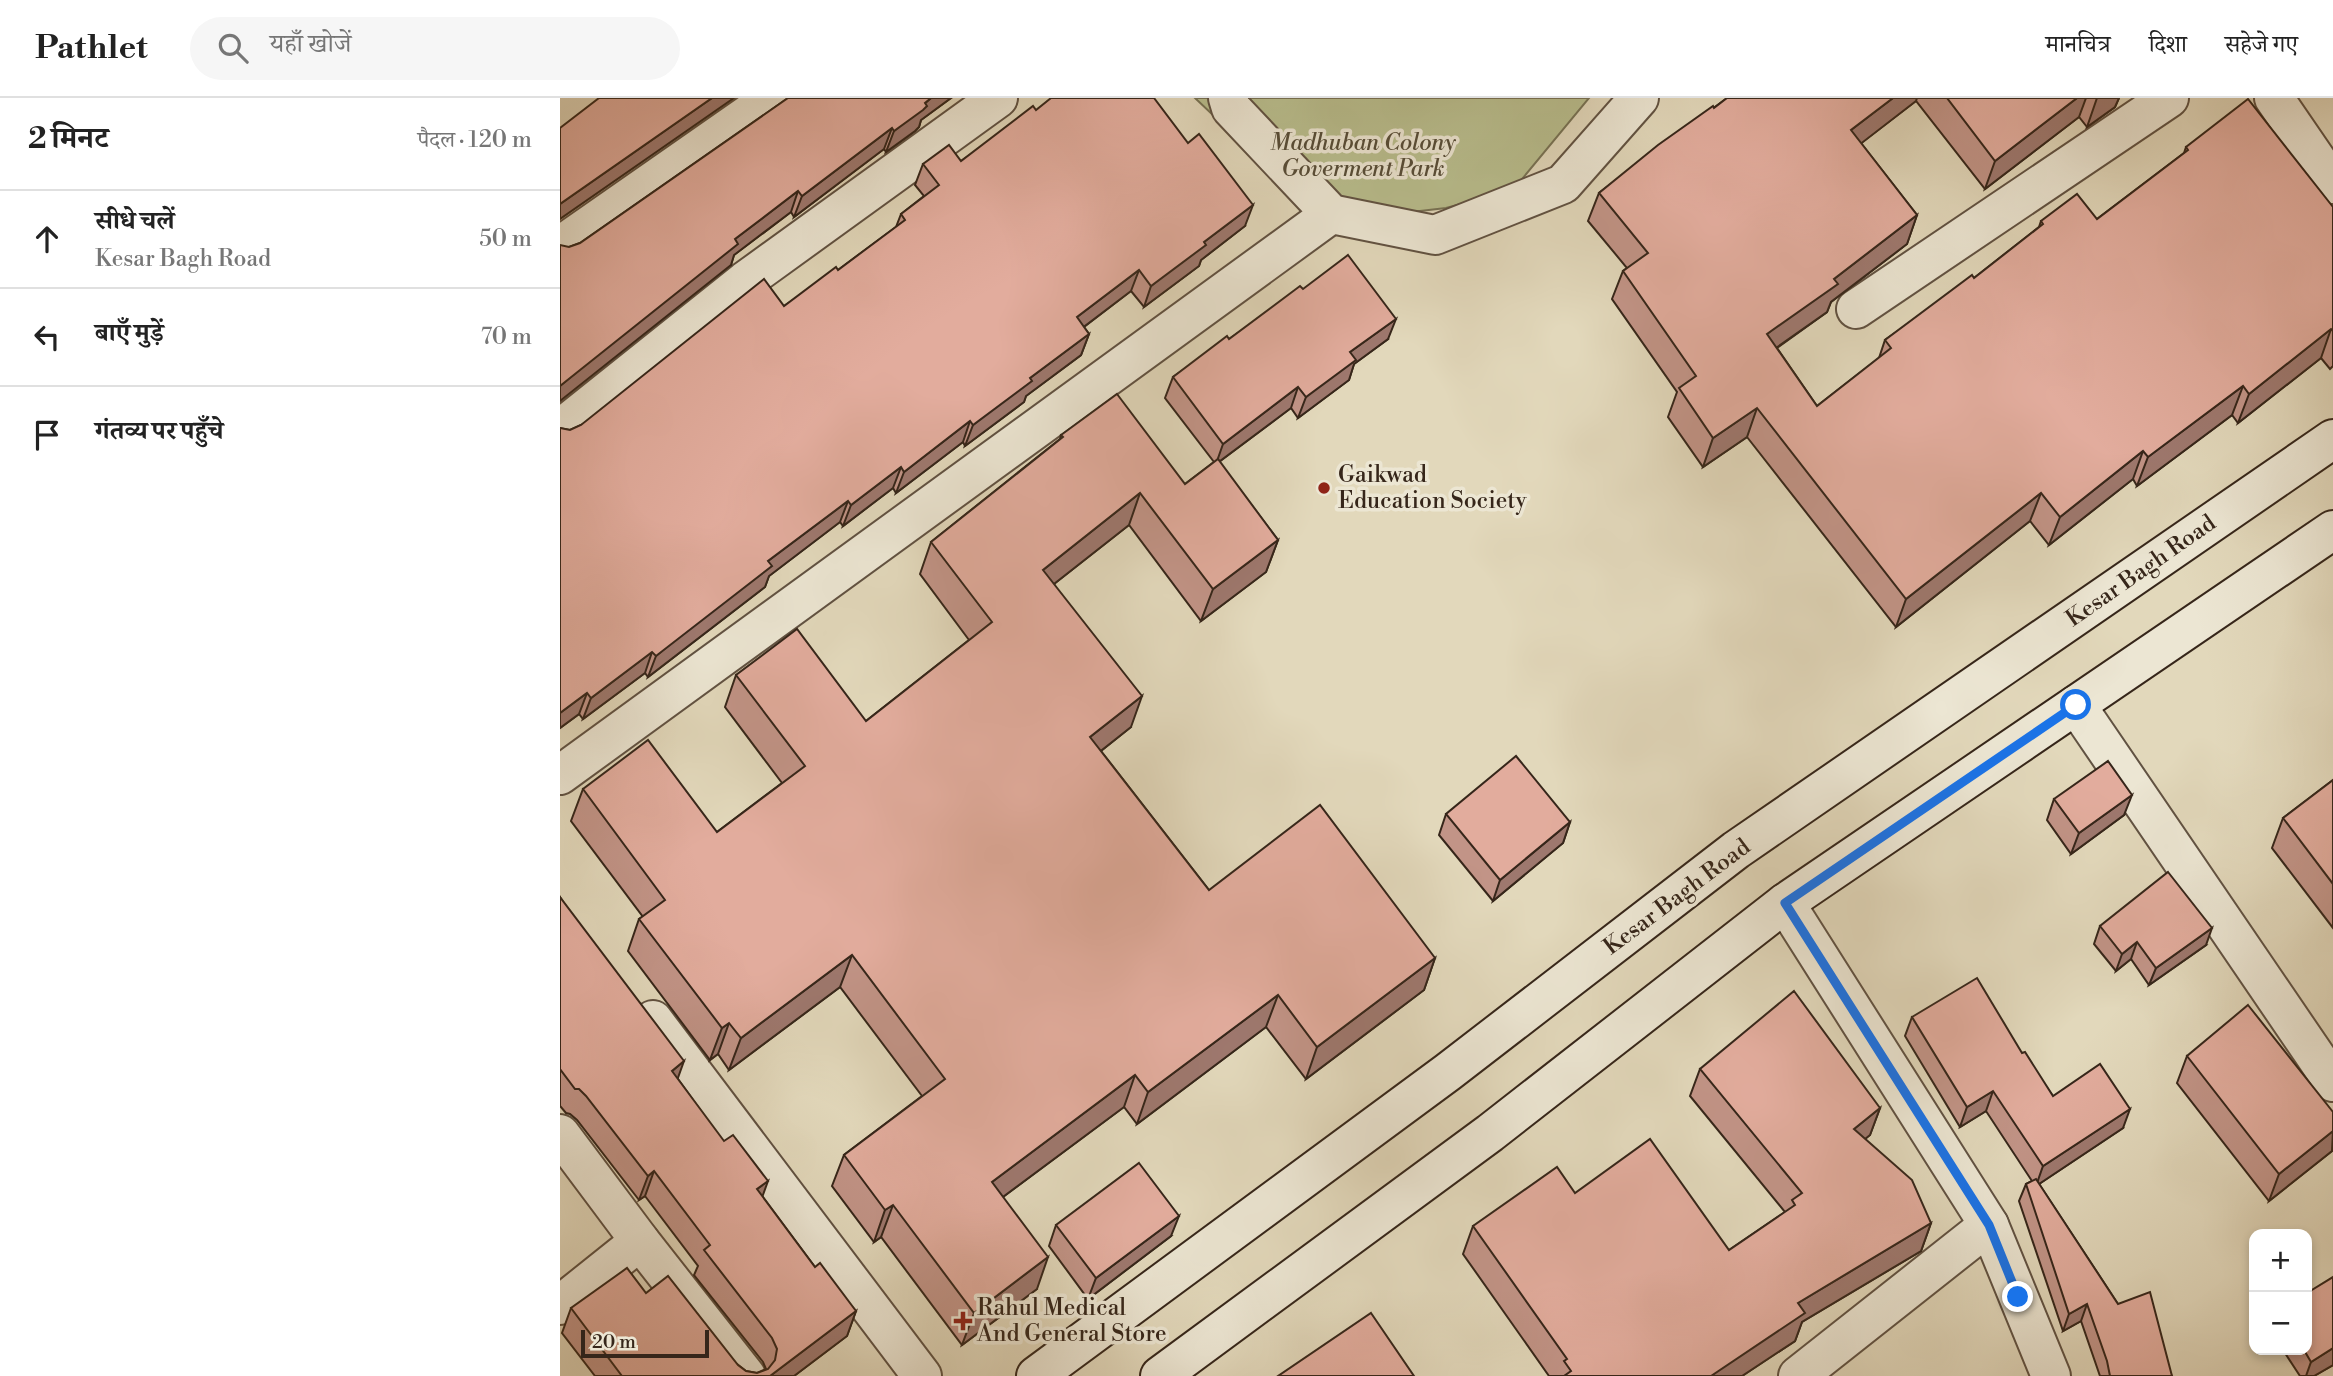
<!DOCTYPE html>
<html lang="hi">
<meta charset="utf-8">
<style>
body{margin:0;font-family:"Libre Bodoni","Noto Serif Devanagari",serif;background:#f6f6f6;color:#222}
.controls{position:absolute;right:21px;bottom:21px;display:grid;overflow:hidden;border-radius:14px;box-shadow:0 4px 10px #0003}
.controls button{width:63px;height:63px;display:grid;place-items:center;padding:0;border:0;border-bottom:2px solid #e0e0e0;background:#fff;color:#222;font:35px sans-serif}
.scale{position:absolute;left:21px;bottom:18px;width:128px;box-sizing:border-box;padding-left:7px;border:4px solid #36261a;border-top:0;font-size:19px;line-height:24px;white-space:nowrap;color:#36261a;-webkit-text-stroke:5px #ece6d3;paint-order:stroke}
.stop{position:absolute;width:21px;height:21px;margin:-16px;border:5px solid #1a73e8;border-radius:50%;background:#fff}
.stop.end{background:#1a73e8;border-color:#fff;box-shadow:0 2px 7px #0008}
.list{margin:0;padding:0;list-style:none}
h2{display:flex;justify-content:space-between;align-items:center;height:91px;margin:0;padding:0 28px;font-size:30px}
h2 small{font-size:23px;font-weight:400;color:#767676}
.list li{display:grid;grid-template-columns:46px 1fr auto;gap:21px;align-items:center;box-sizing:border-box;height:98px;padding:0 28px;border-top:2px solid #e0e0e0}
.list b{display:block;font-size:26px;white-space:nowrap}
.list p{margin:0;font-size:23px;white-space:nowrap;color:#767676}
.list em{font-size:23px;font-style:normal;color:#767676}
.icon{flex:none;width:38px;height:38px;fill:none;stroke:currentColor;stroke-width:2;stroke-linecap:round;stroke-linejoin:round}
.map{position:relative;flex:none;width:1773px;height:1278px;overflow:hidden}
header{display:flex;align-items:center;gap:42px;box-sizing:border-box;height:98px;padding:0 35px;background:#fff;border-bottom:2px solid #e0e0e0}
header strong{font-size:33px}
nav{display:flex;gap:38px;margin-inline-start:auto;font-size:24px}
.search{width:490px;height:63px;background:#f6f6f6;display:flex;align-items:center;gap:18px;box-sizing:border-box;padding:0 24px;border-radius:38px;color:#767676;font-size:26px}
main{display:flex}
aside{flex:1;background:#fff}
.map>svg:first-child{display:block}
.green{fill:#b8bd8d;stroke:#777254;stroke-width:2}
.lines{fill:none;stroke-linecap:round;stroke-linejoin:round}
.street-casing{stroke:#615242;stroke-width:42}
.secondary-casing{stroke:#36261a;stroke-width:42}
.street{stroke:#ece6d3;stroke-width:38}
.secondary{stroke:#ece6d3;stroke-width:38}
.wall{fill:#c29487;stroke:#36261a;stroke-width:2}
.shaded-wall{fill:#9e786e;stroke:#36261a;stroke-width:2}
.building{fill:#e2ac9d;stroke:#36261a;stroke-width:2}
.route{stroke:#1a73e8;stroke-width:9}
.poi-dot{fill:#8f2418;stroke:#ece6d3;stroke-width:2.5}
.labels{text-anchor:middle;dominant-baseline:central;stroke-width:7;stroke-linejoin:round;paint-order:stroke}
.park-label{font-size:23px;font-style:italic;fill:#564c37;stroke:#ece6d3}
.poi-label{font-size:23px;fill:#36261a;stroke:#ece6d3;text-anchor:start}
.street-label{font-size:23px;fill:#36261a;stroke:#ece6d3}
</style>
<header>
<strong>Pathlet</strong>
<div class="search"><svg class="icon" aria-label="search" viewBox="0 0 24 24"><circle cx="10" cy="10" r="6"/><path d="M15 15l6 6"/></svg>यहाँ खोजें</div>
<nav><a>मानचित्र</a><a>दिशा</a><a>सहेजे गए</a></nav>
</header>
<main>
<aside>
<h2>2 मिनट<small>पैदल · 120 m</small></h2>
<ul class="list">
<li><svg class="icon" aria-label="ahead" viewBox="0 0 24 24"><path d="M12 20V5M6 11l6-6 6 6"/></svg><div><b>सीधे चलें</b><p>Kesar Bagh Road</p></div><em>50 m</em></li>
<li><svg class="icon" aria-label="left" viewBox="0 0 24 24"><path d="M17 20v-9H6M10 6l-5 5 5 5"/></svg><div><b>बाएँ मुड़ें</b></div><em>70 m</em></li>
<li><svg class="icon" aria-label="arrive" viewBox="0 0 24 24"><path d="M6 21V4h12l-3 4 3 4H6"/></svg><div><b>गंतव्य पर पहुँचे</b></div></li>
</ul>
</aside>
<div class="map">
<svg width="1773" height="1278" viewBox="0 0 1773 1278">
<rect width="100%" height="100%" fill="#e2d8bb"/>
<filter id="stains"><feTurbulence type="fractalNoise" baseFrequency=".00286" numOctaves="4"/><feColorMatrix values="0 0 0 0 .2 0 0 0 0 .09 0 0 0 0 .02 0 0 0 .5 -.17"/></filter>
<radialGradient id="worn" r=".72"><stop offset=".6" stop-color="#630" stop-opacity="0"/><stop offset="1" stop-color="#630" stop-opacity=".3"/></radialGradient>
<path class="green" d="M635,0H1029L953,92L886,110L808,119L751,110Z"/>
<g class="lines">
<defs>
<g id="street">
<path d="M668,0L671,10L771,116L875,137L1003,86L1079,0"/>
<path d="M1714,0L1773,86"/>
<path d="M0,148L212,0"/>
<path d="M1296,211L1609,0"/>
<path d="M0,331L185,183L438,0"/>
<path d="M1516,607L1773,984"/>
<path d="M0,677L771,116"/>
<path d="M1225,805L1429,1127L1491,1278"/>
<path d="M93,922L362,1278"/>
<path d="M0,1036L80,1143L186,1278"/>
<path d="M0,1207L80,1143"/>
<path d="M1238,1278L1429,1127"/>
</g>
<g id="secondary">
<path d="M476,1278L888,974L1176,752L1773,341"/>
<path d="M600,1278L930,1035L1225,805L1773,432"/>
</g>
</defs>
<use href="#street" class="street-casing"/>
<use href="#secondary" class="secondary-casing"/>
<use href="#street" class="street"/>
<use href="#secondary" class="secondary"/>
</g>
<g class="wall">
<path d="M228,0H391L361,22L359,29L355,33L326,54L324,51L234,119L231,114L174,157L171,167L9,149L20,145Z"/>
<path d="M1167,0H1559L1555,9L1527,29L1519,19L1425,91L1356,3L1301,45L1357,117L1347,146L1271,204L1267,214L1217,250L1257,308L1319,260L1325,242L1414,180L1479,129L1481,123L1537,121L1624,55L1626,49L1773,109V268L1770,271L1761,260L1678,325L1672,317L1577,388L1573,381L1489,447L1470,423L1336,529L1187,339L1143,369L1108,319L1117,294L1052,201L1063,173L1067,170L1028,123L1039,95Z"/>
<path d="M476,12L685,128L641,162L639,168L584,209L571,193L524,229L529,236L521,257L466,298L464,304L405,348L403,344L336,395L333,390L283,428L280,424L209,478L205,489L88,579L85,575L23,621L19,616L0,630V330L10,332L21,327L224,208L278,172L336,129L341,116L364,98L355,87L363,66L401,63Z"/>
<path d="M743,191L828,241L794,266L789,282L738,320L731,310L659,364L718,442L706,474L641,523L569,427L494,486L571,629L541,653L649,792L875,860L864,892L746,981L706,929L577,1026L564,1009L443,1099L477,1191L402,1247L321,1139L314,1144L272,1088L284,1057L362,998L280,889L169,972L158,956L150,962L68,853L79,821L83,819L11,723L23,691L157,734L222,685L165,609L176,577L306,623L409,542L360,476L371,444L500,341L501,337L625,386L654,364L605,300L613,279Z"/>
<path d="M1773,682V830L1712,750L1723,720Z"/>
<path d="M1494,701L1564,717L1511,756L1487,722Z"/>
<path d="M886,716L1010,724L1003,745L933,803L879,737Z"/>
<path d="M0,799L118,981L202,1098L255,1169L296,1213L287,1238L234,1278H35L2,1235L11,1210L86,1195L186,1273L197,1275L206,1271L203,1264L134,1177L138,1168L85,1098L79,1102L17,1022L10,1016L6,1015L0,1008Z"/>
<path d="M1540,828L1646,847L1589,887L1571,861L1556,873L1534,846Z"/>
<path d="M1352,919L1462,955L1493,998L1563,1030L1479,1086L1558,1206L1612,1278H1540L1521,1223L1503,1233L1459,1103L1466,1086L1472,1083L1426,1013L1400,1029L1345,938Z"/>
<path d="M1627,958L1772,1053L1709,1103L1617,985Z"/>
<path d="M1140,971L1320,1010L1310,1037L1305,1041L1371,1125L1361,1153L1242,1224L1235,1243L1182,1278H989L903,1156L913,1128L1015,1095L1169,1152L1225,1114L1130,998Z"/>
<path d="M496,1127L611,1138L528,1201L489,1148Z"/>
<path d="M1723,1252H1747L1773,1267L1754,1278H1740Z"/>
</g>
<g class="shaded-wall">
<path d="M152,0H174L0,121V106Z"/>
<path d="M371,0H391L361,22L359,29L355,33L326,54L334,33Z"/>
<path d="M1333,0H1357L1356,3L1281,61L1291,32Z"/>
<path d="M1517,0H1526L1519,19L1425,91L1435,63Z"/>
<path d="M1537,0H1559L1555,9L1527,29Z"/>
<path d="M332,30L324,51L234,119L242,98Z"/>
<path d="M238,93L231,114L174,157L171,167L0,303V288L175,141Z"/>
<path d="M693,107L685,128L641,162L639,168L584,209L591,188L644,144Z"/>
<path d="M1357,117L1347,146L1271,204L1267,214L1196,264L1207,236L1274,181Z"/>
<path d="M579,172L571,193L509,240L517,219Z"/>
<path d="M836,221L828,241L794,266L789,282L738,320L746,299L790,254Z"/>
<path d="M1771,231L1761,260L1678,325L1689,296Z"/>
<path d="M529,236L521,257L466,298L464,304L405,348L413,327L470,280Z"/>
<path d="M1683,288L1672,317L1577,388L1588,359Z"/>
<path d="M738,289L731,310L656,366L663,346Z"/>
<path d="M1197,310L1187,339L1143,369L1153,340Z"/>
<path d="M410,323L403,344L336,395L344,374Z"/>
<path d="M1583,353L1573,381L1489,447L1500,419Z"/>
<path d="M341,369L333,390L283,428L291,407Z"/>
<path d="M580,395L569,427L471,504L483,472Z"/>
<path d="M1481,395L1470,423L1336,529L1346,501Z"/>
<path d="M288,403L280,424L209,478L205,489L88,579L96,558L208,463Z"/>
<path d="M718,442L706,474L641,523L653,491Z"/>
<path d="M92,554L85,575L23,621L31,600Z"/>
<path d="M27,595L19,616L0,630V615Z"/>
<path d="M582,598L571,629L518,671L530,639Z"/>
<path d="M1572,697L1564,717L1511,756L1519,735Z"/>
<path d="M1010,724L1003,745L933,803L940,782Z"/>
<path d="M1652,830L1646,847L1589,887L1596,870Z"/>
<path d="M1577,844L1571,861L1556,873L1562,856Z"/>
<path d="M292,857L280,889L169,972L181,940Z"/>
<path d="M875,860L864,892L746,981L757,949Z"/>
<path d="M718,897L706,929L577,1026L588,994Z"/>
<path d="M169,925L158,956L150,962L162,930Z"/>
<path d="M124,963L115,988L112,973Z"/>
<path d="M575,977L564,1009L420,1116L432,1084Z"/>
<path d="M1433,993L1426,1013L1400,1029L1407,1009Z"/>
<path d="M1320,1010L1310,1037L1283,1059L1294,1031Z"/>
<path d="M1570,1011L1563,1030L1476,1088L1483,1068Z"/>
<path d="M1773,1033L1772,1053L1709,1103L1719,1076Z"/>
<path d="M94,1073L85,1098L79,1102L88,1078Z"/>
<path d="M208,1083L199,1108L197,1091Z"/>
<path d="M333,1107L321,1139L314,1144L325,1112Z"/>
<path d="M619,1118L611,1138L528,1201L536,1180Z"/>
<path d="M1371,1125L1361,1153L1242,1224L1235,1243L1182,1278H1151L1238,1205Z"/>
<path d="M488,1159L477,1191L402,1247L414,1215Z"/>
<path d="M1527,1206L1521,1223L1503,1233L1509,1216Z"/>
<path d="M296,1213L287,1238L234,1278H210Z"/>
<path d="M1773,1250V1267L1754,1278H1746L1751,1264Z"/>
</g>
<g class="building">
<path d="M39,0H152L0,106V30Z"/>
<path d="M228,0H371L365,5L367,8L363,12L334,33L332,30L242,98L238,93L175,141L178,146L0,288V147L9,149L20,145Z"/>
<path d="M491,0H594L628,45L639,36L693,107L644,144L646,147L591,188L579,172L517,219L529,236L470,280L472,283L413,327L410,323L344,374L341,369L291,407L288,403L208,463L212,468L96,558L92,554L31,600L27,595L0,615V330L10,332L21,327L204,181L224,208L276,169L278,172L345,122L341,116L379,87L363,66L389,47L401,63L473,8L476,12Z"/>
<path d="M1167,0H1333L1291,32L1357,117L1274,181L1278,186L1207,236L1257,308L1331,250L1325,242L1412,177L1414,180L1483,126L1481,123L1517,96L1537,121L1628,52L1626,49L1688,1L1773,109V233L1771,231L1689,296L1683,288L1588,359L1583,353L1500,419L1481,395L1346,501L1197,310L1153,340L1119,290L1136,278L1063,173L1088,155L1039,95L1098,47L1153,8L1154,10Z"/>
<path d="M1387,0H1517L1435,63Z"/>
<path d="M788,157L836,221L790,254L796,262L746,299L738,289L663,346L613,279L667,238L669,241L740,188L743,191Z"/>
<path d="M557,296L625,386L658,361L718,442L653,491L580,395L483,472L582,598L530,639L649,792L760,707L875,860L757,949L718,897L588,994L575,977L432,1084L488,1159L414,1215L333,1107L325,1112L284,1057L385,981L292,857L181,940L169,925L162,930L79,821L105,802L23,691L88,642L157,734L245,668L176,577L237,531L306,623L432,524L371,444L503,339L501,337Z"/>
<path d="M956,658L1010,724L940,782L886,716Z"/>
<path d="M1548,663L1572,697L1519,735L1494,701Z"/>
<path d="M1773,682V786L1723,720Z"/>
<path d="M1608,774L1652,830L1596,870L1577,844L1562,856L1540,828Z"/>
<path d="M0,799L124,963L112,973L164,1043L173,1037L208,1083L197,1091L255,1169L260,1165L296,1213L210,1278H62L11,1210L67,1170L86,1195L108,1178L178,1267L186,1273L197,1275L208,1271L215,1262L217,1251L212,1240L144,1152L150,1147L94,1073L88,1078L26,998L19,991H15L0,971Z"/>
<path d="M1417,880L1462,955L1465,954L1493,998L1540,966L1570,1011L1483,1068L1433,993L1407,1009L1352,919Z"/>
<path d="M1234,893L1320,1010L1294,1031L1352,1082L1371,1125L1238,1205L1245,1215L1151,1278H1004L1011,1273L1004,1263L1007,1261L913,1128L997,1069L1015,1095L1090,1041L1169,1152L1235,1107L1232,1102L1242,1095L1140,971Z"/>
<path d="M1688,907L1773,1014V1033L1719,1076L1627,958Z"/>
<path d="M579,1065L619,1118L536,1180L496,1127Z"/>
<path d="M1476,1081L1558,1206L1590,1194L1612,1278H1550L1547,1263L1527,1206L1509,1216L1466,1086Z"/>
<path d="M1773,1179V1250L1751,1264L1744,1252H1747V1195Z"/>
<path d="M811,1215L854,1278H718Z"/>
</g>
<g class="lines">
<path class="route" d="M1458,1199L1429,1127L1225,805L1516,607"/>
</g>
<g class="poi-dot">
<circle cx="764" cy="390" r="7"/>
<path d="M399.5 1212.5h7v7h7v7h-7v7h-7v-7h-7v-7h7z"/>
</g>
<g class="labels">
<g class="park-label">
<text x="803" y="45">Madhuban Colony<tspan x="803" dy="26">Goverment Park</tspan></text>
</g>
<g class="poi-label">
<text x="778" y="377">Gaikwad<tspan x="778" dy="26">Education Society</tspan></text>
<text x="417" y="1210">Rahul Medical<tspan x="417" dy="26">And General Store</tspan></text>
</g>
<g class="street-label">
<text transform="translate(1581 473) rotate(-35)">Kesar Bagh Road</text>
<text transform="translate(1117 799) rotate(-37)">Kesar Bagh Road</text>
</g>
</g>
<rect width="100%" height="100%" filter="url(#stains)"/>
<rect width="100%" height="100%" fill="url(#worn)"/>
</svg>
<div class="controls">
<button>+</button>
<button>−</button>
</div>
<div class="scale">20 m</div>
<div class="stop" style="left:1516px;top:607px"></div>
<div class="stop end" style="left:1458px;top:1199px"></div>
</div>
</main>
